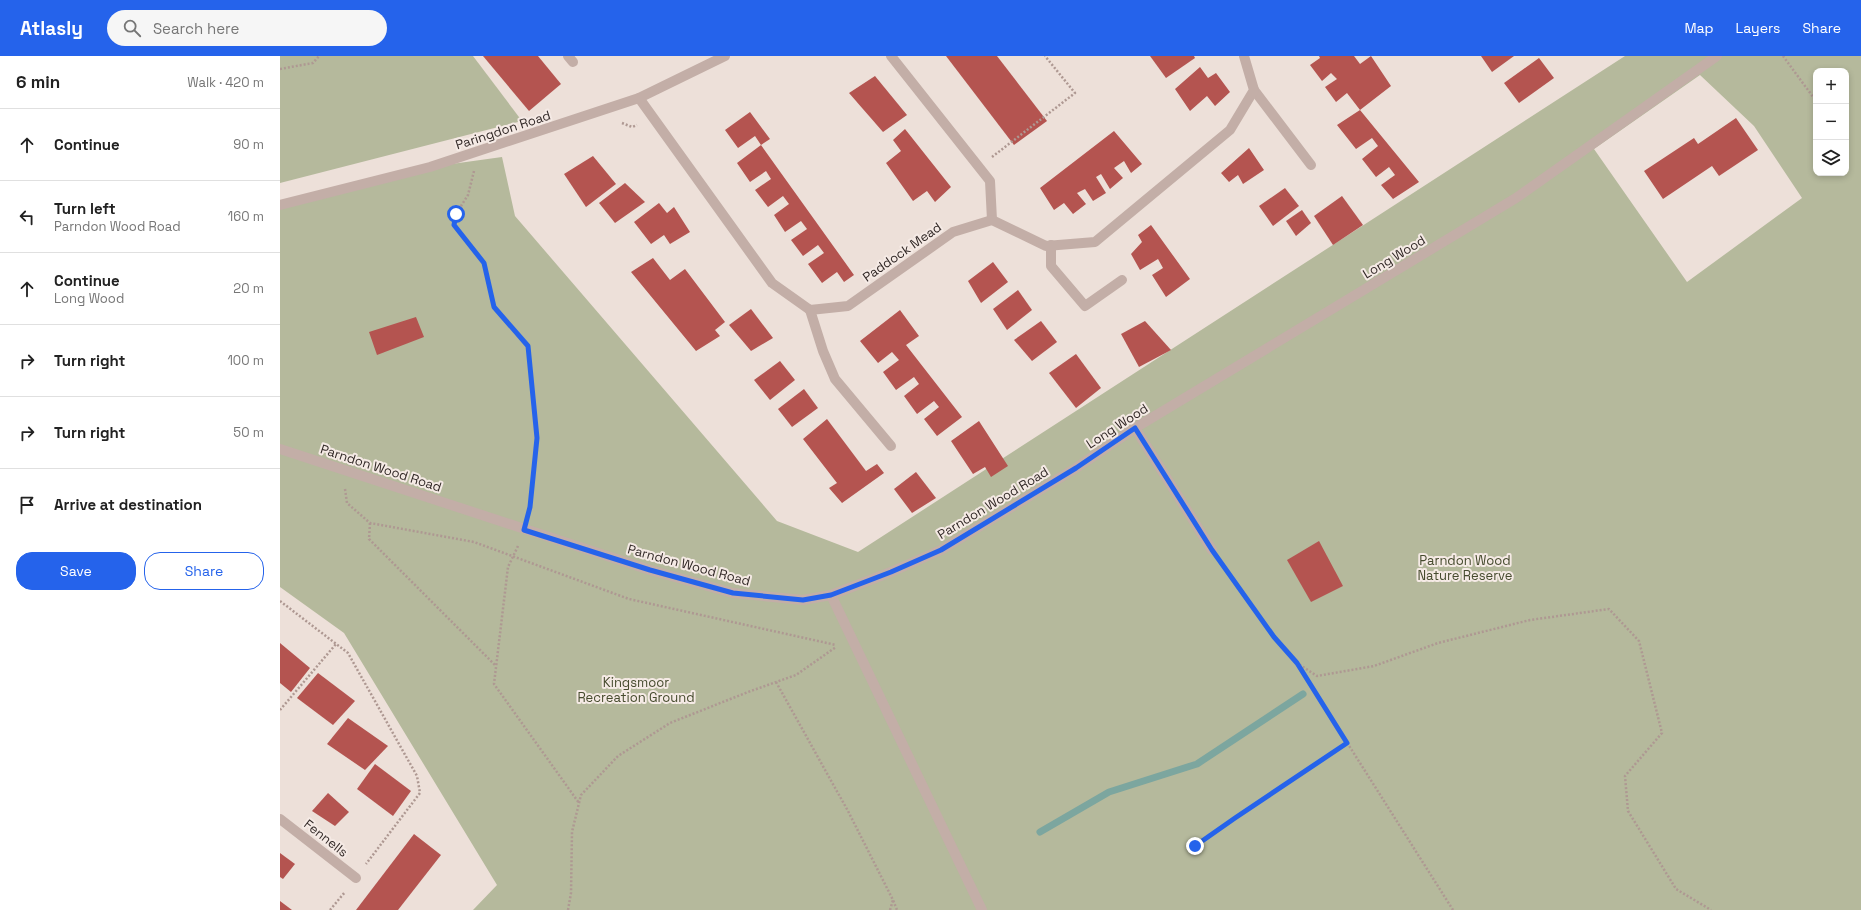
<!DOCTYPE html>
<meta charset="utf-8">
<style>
body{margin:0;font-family:"Space Grotesk",sans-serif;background:#f6f6f6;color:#222}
.controls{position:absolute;right:12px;top:12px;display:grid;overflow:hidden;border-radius:8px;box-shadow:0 2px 6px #0003}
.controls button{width:36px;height:36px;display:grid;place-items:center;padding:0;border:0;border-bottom:1px solid #e0e0e0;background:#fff;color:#222;font:20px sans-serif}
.stop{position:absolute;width:12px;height:12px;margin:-9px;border:3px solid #2563eb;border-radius:50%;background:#fff}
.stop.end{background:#2563eb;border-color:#fff;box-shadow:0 1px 4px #0008}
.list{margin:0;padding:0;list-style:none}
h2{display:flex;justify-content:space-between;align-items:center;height:52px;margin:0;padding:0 16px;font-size:17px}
h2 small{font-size:13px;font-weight:400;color:#767676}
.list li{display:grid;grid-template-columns:26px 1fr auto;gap:12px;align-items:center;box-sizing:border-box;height:72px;padding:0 16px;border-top:1px solid #e0e0e0}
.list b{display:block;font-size:15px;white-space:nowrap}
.list p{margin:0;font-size:13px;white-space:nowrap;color:#767676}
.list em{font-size:13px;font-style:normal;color:#767676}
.actions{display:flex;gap:8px;padding:12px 16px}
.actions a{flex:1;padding:9px 0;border:1px solid #2563eb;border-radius:16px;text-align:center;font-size:14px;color:#2563eb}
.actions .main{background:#2563eb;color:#fff}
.icon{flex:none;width:22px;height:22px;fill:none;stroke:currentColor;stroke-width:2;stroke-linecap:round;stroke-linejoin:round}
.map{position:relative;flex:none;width:1581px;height:854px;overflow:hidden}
header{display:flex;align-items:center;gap:24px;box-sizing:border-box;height:56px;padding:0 20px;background:#2563eb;color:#fff}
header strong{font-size:19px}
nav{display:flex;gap:22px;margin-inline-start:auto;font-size:14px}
.search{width:280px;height:36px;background:#f6f6f6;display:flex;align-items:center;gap:10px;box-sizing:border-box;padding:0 14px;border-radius:22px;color:#767676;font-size:15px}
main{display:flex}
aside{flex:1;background:#fff}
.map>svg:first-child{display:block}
.green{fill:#b5b99c;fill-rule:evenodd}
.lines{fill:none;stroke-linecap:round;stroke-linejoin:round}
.stream{stroke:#7ca69f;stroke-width:7}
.building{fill:#b45450}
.path{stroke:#ae9892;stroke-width:2.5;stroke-dasharray:2 2;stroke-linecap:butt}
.lane{stroke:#c3aea7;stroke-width:10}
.street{stroke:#c3aea7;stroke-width:10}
.route{stroke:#2563eb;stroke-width:5}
.labels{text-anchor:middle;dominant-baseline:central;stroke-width:4;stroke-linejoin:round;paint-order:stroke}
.street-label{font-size:13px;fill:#312826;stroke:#f5eae5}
.park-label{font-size:13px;fill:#464b2e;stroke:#f5eae5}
</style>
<header>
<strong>Atlasly</strong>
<div class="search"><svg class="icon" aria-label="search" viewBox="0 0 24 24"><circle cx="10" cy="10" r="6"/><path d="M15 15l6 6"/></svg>Search here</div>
<nav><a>Map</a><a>Layers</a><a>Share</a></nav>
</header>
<main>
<aside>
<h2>6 min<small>Walk · 420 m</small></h2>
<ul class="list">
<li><svg class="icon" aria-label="ahead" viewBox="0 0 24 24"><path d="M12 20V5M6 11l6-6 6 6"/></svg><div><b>Continue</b></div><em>90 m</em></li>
<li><svg class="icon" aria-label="left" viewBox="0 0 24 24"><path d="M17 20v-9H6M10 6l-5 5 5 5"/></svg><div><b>Turn left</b><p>Parndon Wood Road</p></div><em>160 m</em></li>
<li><svg class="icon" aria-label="ahead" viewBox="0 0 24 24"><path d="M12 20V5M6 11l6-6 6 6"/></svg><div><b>Continue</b><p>Long Wood</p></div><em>20 m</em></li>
<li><svg class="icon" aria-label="right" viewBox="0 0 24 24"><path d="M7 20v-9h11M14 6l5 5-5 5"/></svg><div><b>Turn right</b></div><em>100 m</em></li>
<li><svg class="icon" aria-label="right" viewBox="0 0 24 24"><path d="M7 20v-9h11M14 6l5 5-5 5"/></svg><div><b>Turn right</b></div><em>50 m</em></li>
<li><svg class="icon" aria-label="arrive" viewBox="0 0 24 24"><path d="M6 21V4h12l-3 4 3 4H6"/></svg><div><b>Arrive at destination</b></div></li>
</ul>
<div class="actions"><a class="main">Save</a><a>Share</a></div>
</aside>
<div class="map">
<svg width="1581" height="854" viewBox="0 0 1581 854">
<rect width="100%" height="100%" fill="#ede0d9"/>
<g class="green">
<path d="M0,0H193L242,65L0,127Z"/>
<path d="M1345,0H1581V854H193L217,829L64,577L0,531V149L150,111L222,101L235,160L497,465L578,496ZM1536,15H1566V117H1536ZM1420,19L1474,70L1522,142L1407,226L1314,93Z"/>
</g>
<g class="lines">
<path class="stream" d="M760,776L829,736L917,708L1023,638"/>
</g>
<g class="building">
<path d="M203,0H258L281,28L249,55Z"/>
<path d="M666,0H717L767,65L734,89Z"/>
<path d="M870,0H914L915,2L886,22Z"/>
<path d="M1039,0H1074L1080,8L1091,0L1111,30L1080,54L1067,37L1056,46L1045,31L1057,23L1051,17L1042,25L1030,9L1040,2Z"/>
<path d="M1201,0H1234L1212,16Z"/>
<path d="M1259,2L1274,22L1239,47L1224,27Z"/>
<path d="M920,11L928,22L936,17L950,36L935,50L927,40L910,55L895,33Z"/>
<path d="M595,20L627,59L603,76L569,37Z"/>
<path d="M1080,54L1139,126L1113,143L1101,129L1115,119L1109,111L1096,121L1082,103L1098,90L1092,82L1076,93L1057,69Z"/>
<path d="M470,56L490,83L481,89L475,80L458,92L445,74Z"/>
<path d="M1456,62L1478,94L1439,120L1432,110L1383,143L1364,115L1414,82L1418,88Z"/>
<path d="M625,73L671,131L655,146L647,135L633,145L606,107L621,95L613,84Z"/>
<path d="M834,75L862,108L851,117L844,105L834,112L843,122L830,133L821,118L816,121L826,137L813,145L805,133L797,137L806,148L793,158L784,147L774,154L760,132Z"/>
<path d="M481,89L574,219L564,226L557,216L542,227L528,208L544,197L538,189L523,200L511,184L527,173L521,165L505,176L494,159L509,148L503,140L488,151L475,134L491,123L486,115L470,126L457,107Z"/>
<path d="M969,92L984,114L963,128L958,119L949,126L941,117Z"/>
<path d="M313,100L336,128L306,151L284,118Z"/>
<path d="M345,127L365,146L335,167L319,147Z"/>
<path d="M1005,132L1019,150L993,170L979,150Z"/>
<path d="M1062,140L1083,169L1053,189L1034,160Z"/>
<path d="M379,147L387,157L394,151L410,176L390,188L384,179L371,188L354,166Z"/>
<path d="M1022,154L1031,167L1016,180L1006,165Z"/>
<path d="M871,169L910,223L886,241L872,219L883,212L878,203L860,214L851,198L862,186L858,179Z"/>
<path d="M373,202L390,224L405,213L445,266L435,274L440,280L416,295L351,216Z"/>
<path d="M713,206L728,226L701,247L688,225Z"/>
<path d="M738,234L752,254L727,274L713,253Z"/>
<path d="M471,253L493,282L471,295L449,269Z"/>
<path d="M620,254L639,280L626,289L682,361L657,380L644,363L659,351L654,345L637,358L624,340L639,328L634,321L616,334L603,316L619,304L612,296L598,307L580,285Z"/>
<path d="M136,261L144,281L97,299L89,276Z"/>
<path d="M761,265L777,286L752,305L734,284Z"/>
<path d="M865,265L891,294L859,311L841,278Z"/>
<path d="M796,298L821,332L796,352L769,317Z"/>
<path d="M500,305L515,324L490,344L474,324Z"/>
<path d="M524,333L538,352L512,371L498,353Z"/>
<path d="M547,363L586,415L597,408L604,417L562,447L549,432L557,427L523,383Z"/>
<path d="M699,365L728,410L711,421L705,411L693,418L671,385Z"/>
<path d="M636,416L656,442L632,457L614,433Z"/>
<path d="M1039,485L1063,530L1031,546L1007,504Z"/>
<path d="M0,587L30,612L11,636L0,627Z"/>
<path d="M38,617L75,645L53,669L17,642Z"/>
<path d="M68,662L108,690L85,714L47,688Z"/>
<path d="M95,708L131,735L113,760L77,733Z"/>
<path d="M48,737L69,756L55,770L32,755Z"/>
<path d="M134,778L161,799L118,854H76Z"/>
<path d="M0,797L15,808L3,823L0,821Z"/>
<path d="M0,845L12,854H0Z"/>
</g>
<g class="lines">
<g class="path">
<path d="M1503,0L1536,45"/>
<path d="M0,13L33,7L39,0"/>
<path d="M342,67L352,71L357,69"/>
<path d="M712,101L795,37L765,0"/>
<path d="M194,115L188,139L176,158L174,169L204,207L214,251L248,290L257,382L249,457"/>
<path d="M65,433L67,447L90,467L194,486L349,543L556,589"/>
<path d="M90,467L89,483L216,610"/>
<path d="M238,490L228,511L214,628L299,747"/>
<path d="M942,507L994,581L1017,607L1037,620L1094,610L1158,587L1250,564L1329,553L1359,585L1382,677L1345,720L1348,755L1396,833L1431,854"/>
<path d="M0,545L68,597L137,720L140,737L86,808"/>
<path d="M1018,609L1173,854"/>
<path d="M496,626L568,755L613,844L617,854"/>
<path d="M0,654L56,588"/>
<path d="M915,791L955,762L1067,687"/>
<path d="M50,854L65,836"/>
<path d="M288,854L291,837L292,776L301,739L338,700L390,667L468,636L516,619L556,591"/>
<path d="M610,854L613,844"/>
</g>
<g class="lane">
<path d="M288,0L293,6"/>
<path d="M855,372L932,494"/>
<path d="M551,539L702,854"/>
</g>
<g class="street">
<path d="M611,0L710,125L712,164"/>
<path d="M974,34L1031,109"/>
<path d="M359,42L492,227L530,254L568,250L673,176L712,164L766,190L815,186L950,74L974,34L964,0"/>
<path d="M0,149L150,111L359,42L445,0"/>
<path d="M771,189V210L805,250L842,224"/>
<path d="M530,254L543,295L555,323L611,390"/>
<path d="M0,393L370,514L453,537L523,544L551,539L611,516L661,494L796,412L855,372L1236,142L1437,0"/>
<path d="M0,763L76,822"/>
</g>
</g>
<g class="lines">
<path class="route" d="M176,158L174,169L204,207L214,251L248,290L257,382L250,451L244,474L370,514L453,537L523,544L551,539L611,516L661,494L796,412L855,372L932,494L994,581L1017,607L1067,687L955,762L915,790"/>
</g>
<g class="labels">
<g class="street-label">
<text transform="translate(223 74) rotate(-18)">Paringdon Road</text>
<text transform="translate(622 196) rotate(-35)">Paddock Mead</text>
<text transform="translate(1114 201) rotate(-31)">Long Wood</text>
<text transform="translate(837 370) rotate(-33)">Long Wood</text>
<text transform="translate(101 412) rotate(18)">Parndon Wood Road</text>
<text transform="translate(713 447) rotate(-31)">Parndon Wood Road</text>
<text transform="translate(409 509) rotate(15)">Parndon Wood Road</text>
<text transform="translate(46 782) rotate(38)">Fennells</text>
</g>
<g class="park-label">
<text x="1185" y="504">Parndon Wood<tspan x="1185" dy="15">Nature Reserve</tspan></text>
<text x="356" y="626">Kingsmoor<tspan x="356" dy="15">Recreation Ground</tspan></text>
</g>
</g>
</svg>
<div class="controls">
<button>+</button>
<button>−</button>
<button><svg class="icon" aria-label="layers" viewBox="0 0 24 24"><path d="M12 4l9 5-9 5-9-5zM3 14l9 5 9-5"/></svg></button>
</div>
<div class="stop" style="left:176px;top:158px"></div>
<div class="stop end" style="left:915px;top:790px"></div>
</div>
</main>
